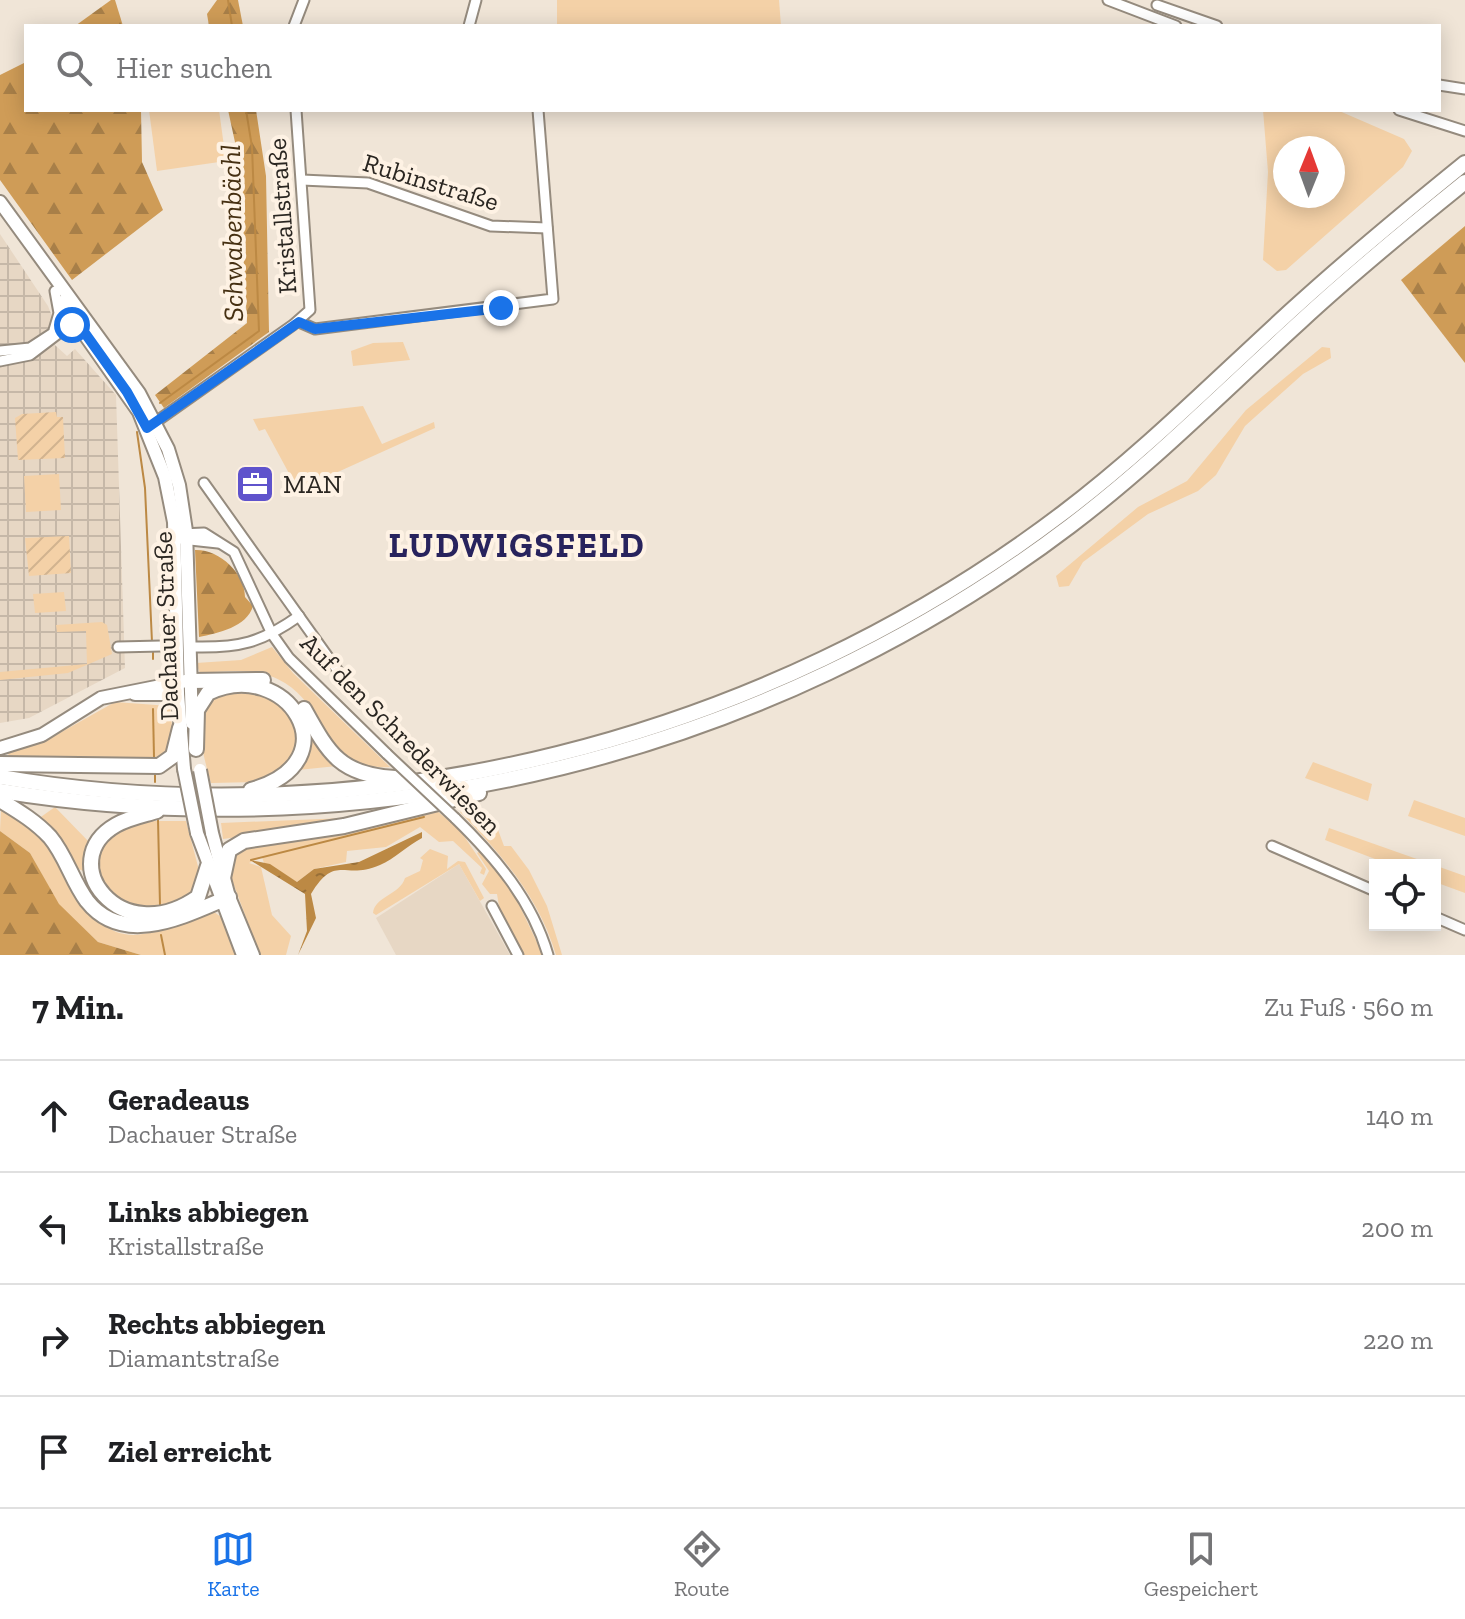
<!DOCTYPE html>
<html lang="de">
<meta charset="utf-8">
<style>
body{margin:0;font-family:"Zilla Slab",serif;background:#f6f6f6;color:#202124}
.controls{position:absolute;right:24px;bottom:24px;display:grid;overflow:hidden;border-radius:0px;box-shadow:0 4px 20px #0003}
.controls button{width:72px;height:72px;display:grid;place-items:center;padding:0;border:0;border-bottom:2px solid #e0e0e0;background:#fff;color:#202124;font:40px sans-serif}
.compass{position:absolute;left:1273px;top:136px;width:72px;height:72px;border-radius:50%;background:#fff;box-shadow:0 4px 20px #0003;rotate:1deg}
.stop{position:absolute;width:24px;height:24px;margin:-18px;border:6px solid #1a73e8;border-radius:50%;background:#fff}
.stop.end{background:#1a73e8;border-color:#fff;box-shadow:0 2px 8px #0008}
.list{margin:0;padding:0;list-style:none}
h2{display:flex;justify-content:space-between;align-items:center;height:104px;margin:0;padding:0 32px;font-size:34px}
h2 small{font-size:26px;font-weight:400;color:#757577}
.list li{display:grid;grid-template-columns:52px 1fr auto;gap:24px;align-items:center;box-sizing:border-box;height:112px;padding:0 32px;border-top:2px solid #e0e0e0}
.list b{display:block;font-size:30px;white-space:nowrap}
.list p{margin:0;font-size:26px;white-space:nowrap;color:#757577}
.list em{font-size:26px;font-style:normal;color:#757577}
.icon{flex:none;width:44px;height:44px;fill:none;stroke:currentColor;stroke-width:2;stroke-linecap:round;stroke-linejoin:round}
.map{position:relative;flex:none;width:1465px;height:955px;overflow:hidden}
.search{position:absolute;background:#fff;box-shadow:0 4px 20px #0003;left:24px;right:24px;top:24px;height:88px;display:flex;align-items:center;gap:20px;box-sizing:border-box;padding:0 28px;border-radius:0px;color:#757577;font-size:30px}
.sheet{height:552px;background:#fff}
nav{display:flex;justify-content:space-around;align-items:center;box-sizing:border-box;height:112px;border-top:2px solid #e0e0e0;background:#fff;font-size:22px;color:#757577}
nav a{display:grid;justify-items:center;gap:4px}
nav .on{color:#1a73e8}
.map>svg:first-child{display:block}
.built{fill:#e7d7c4}
.industrial{fill:url(#industrial-grid)}
.green{fill:#f4d1a7;fill-rule:evenodd}
.forest{fill:url(#forest-firs)}
.garden{fill:url(#garden-furrows)}
.water{fill:url(#water-ripples)}
.lines{fill:none;stroke-linecap:round;stroke-linejoin:round}
.stream{stroke:#bc8944;stroke-width:2}
.minor-casing{stroke:#958b7e;stroke-width:13}
.major-casing{stroke:#958b7e;stroke-width:16}
.highway-casing{stroke:#958b7e;stroke-width:18}
.minor{stroke:#fff;stroke-width:9}
.major{stroke:#fff;stroke-width:12}
.highway{stroke:#fff;stroke-width:14}
.minor-bridge-casing{stroke:#958b7e;stroke-width:13;stroke-linecap:butt}
.major-bridge-casing{stroke:#958b7e;stroke-width:16;stroke-linecap:butt}
.minor-bridge{stroke:#fff;stroke-width:9}
.major-bridge{stroke:#fff;stroke-width:12}
.route{stroke:#1a73e8;stroke-width:10}
.labels{text-anchor:middle;dominant-baseline:central;stroke-width:8;stroke-linejoin:round;paint-order:stroke}
.street-label{font-size:26px;fill:#2a2621;stroke:#fef2e4}
.poi-label{font-size:26px;fill:#2a2621;stroke:#fef2e4;text-anchor:start}
.water-label{font-size:28px;font-style:italic;fill:#463012;stroke:#fef2e4}
.district-label{font-size:34px;font-weight:bold;letter-spacing:2px;fill:#28235d;stroke:#fef2e4}
</style>
<div class="map">
<svg width="1465" height="955" viewBox="0 0 1465 955">
<defs>
<pattern id="industrial-grid" width="8" height="8" patternUnits="userSpaceOnUse" patternTransform="scale(2)"><rect width="8" height="8" fill="#e7d7c4"/><path d="M0 4h8M4 0v8" fill="none" stroke="#c6b8a8"/></pattern>
<pattern id="forest-firs" width="22" height="20" patternUnits="userSpaceOnUse" patternTransform="scale(2)"><rect width="22" height="20" fill="#cf9c57"/><path d="M5 1l3.5 6h-7zM16 11l3.5 6h-7z" fill="#a87f48"/></pattern>
<pattern id="garden-furrows" width="10" height="10" patternUnits="userSpaceOnUse" patternTransform="scale(2)"><rect width="10" height="10" fill="#f4d1a7"/><path d="M-1 1l2-2M0 10L10 0M9 11l2-2" fill="none" stroke="#d1b38f"/></pattern>
<pattern id="water-ripples" width="26" height="14" patternUnits="userSpaceOnUse" patternTransform="scale(2)"><rect width="26" height="14" fill="#bc8944"/><path d="M2 4q2-2 4 0t4 0M15 11q2-2 4 0t4 0" fill="none" stroke="#997038"/></pattern>
</defs>
<rect width="100%" height="100%" fill="#f0e5d7"/>
<path class="built" d="M459,864L510,955H396L376,918Z"/>
<path class="industrial" d="M0,234L48,306L55,324L45,336L67,356L75,349L116,395L125,668L29,718L0,723Z"/>
<g class="green">
<path d="M557,0H779L781,26H560L557,25Z"/>
<path d="M149,110H219L226,161L157,171Z"/>
<path d="M1263,110H1337L1404,139L1412,151L1403,167L1286,270L1277,271L1263,260L1268,172ZM1285,148H1333V196H1285Z"/>
<path d="M403,342L410,360L353,366L351,351L373,343Z"/>
<path d="M1322,347L1330,348L1331,358L1303,374L1245,426L1216,475L1198,491L1148,514L1083,562L1069,586L1059,587L1056,576L1138,507L1187,481L1246,410Z"/>
<path d="M363,406L382,444L434,422L435,428L298,490L265,429L259,431L253,419Z"/>
<path d="M59,474L61,510L26,512L24,476Z"/>
<path d="M64,592L66,611L35,613L33,594Z"/>
<path d="M102,622L107,625L112,654L68,673L0,680V672L87,664L86,631L57,632L56,625Z"/>
<path d="M272,647L293,673L390,767C322,771 329,710 285,683C260,667 229,671 200,673L196,663L241,660Z"/>
<path d="M258,692L277,698L299,729L292,763L256,782L211,783C205,762 186,700 220,693C231,690 246,692 258,692Z"/>
<path d="M115,702L170,706L174,746L161,760H9L8,752L42,743Z"/>
<path d="M307,729L318,748L337,766L298,770L307,751Z"/>
<path d="M1313,762L1372,784L1368,801L1305,778Z"/>
<path d="M1414,800L1465,818V836L1408,816Z"/>
<path d="M55,807L89,842L87,873L73,866L38,819Z"/>
<path d="M1,810C16,818 30,825 42,837C71,868 87,944 143,934C167,930 191,919 214,912L221,917L238,955H141L98,942L59,905L30,853L0,831Z"/>
<path d="M436,810L460,830L486,869L484,875L480,873L482,868L453,841L439,842L420,827L386,847L347,851L346,862L314,869L297,882L264,863L262,857L249,863L261,867L272,915L291,936L286,955H260L229,872L237,847Z"/>
<path d="M468,810L494,819L504,846H511L529,870L547,906L562,955H556C539,897 501,854 460,812Z"/>
<path d="M346,818V822L223,839L221,823Z"/>
<path d="M144,821H186L200,874L195,893C180,898 164,907 148,909C111,914 81,869 106,838C115,826 130,824 144,821Z"/>
<path d="M1329,828L1465,876V893L1435,882V865H1391L1325,840Z"/>
<path d="M430,849L448,856L447,869L458,861L465,862L484,898L480,901L459,864L376,915L373,913C375,896 400,895 405,878L420,871L423,860L420,858Z"/>
<path d="M480,851L513,892L543,955H520L500,912L497,894H490L482,884L489,871L477,853Z"/>
</g>
<g class="forest">
<path d="M111,0H115L123,26H75Z"/>
<path d="M217,0H238L243,26H209L207,14Z"/>
<path d="M26,62V110H141L142,162L163,210L72,280L0,180V75Z"/>
<path d="M228,110H256L266,176L269,332L164,408L155,395L247,323L238,156Z"/>
<path d="M1465,226V363L1401,280Z"/>
<path d="M195,550C219,549 245,573 245,597L253,606C247,627 218,633 199,637Z"/>
<path d="M0,831L30,853L59,904L98,942L141,955H0Z"/>
</g>
<g class="garden">
<path d="M56,412L57,417H63L65,458L18,460L15,418L22,414Z"/>
<path d="M69,536L71,573L29,576L25,538Z"/>
</g>
<path class="water" d="M422,832V838C407,846 394,859 380,865C344,881 336,853 311,894L316,918L298,955L307,931L305,894L250,860L270,864L297,882L314,869L359,862Z"/>
<g class="lines">
<g class="stream">
<path d="M228,0L232,26"/>
<path d="M160,403L259,331L252,147L246,110"/>
<path d="M137,432L145,488L152,642"/>
<path d="M153,648V659"/>
<path d="M153,709L154,757"/>
<path d="M155,773V782"/>
<path d="M158,820L160,905"/>
<path d="M251,860L424,817"/>
<path d="M161,935L165,955"/>
</g>
<defs>
<g id="minor">
<path d="M1108,0L1176,26"/>
<path d="M1157,5L1217,26"/>
<path d="M294,26L304,0"/>
<path d="M469,26L476,0"/>
<path d="M1439,85L1465,89"/>
<path d="M1399,110L1465,131"/>
<path d="M302,180L368,183L491,226L547,228"/>
<path d="M299,322L315,329L553,299L538,110"/>
<path d="M54,330L59,313L55,291"/>
<path d="M0,351L30,348L79,316"/>
<path d="M0,361L30,355L80,317"/>
<path d="M150,426L293,325L310,310L296,110"/>
<path d="M204,483L353,692"/>
<path d="M181,534L204,533L234,552L272,634L289,658L387,754"/>
<path d="M181,539L218,543"/>
<path d="M118,647L161,646"/>
<path d="M194,647C239,648 261,643 299,616"/>
<path d="M455,818C495,857 532,900 548,955"/>
<path d="M1272,846L1375,891"/>
<path d="M492,906L518,955"/>
<path d="M1435,917L1465,930"/>
</g>
<g id="major">
<path d="M0,202L139,393L168,449L179,485L186,531L192,723"/>
<path d="M62,302L139,412L165,477L174,522L178,694L184,769"/>
<path d="M135,694H178"/>
<path d="M0,748L42,735L101,698L186,681"/>
<path d="M197,833L243,955"/>
<path d="M212,833L229,897L253,955"/>
</g>
<g id="highway">
<path d="M190,681L263,680"/>
<path d="M304,709C329,754 340,775 395,778"/>
<path d="M196,749L197,710L208,693C286,655 355,761 251,790"/>
<path d="M0,764L159,766L173,756L180,728"/>
<path d="M0,777C371,840 764,740 1063,513C1145,451 1217,378 1294,308C1349,258 1407,210 1465,163"/>
<path d="M0,791C374,852 768,755 1070,526C1152,464 1224,391 1300,322C1353,273 1409,227 1465,182"/>
<path d="M0,800C18,811 35,821 50,837C66,856 72,881 87,901C124,948 186,915 229,897"/>
<path d="M157,811C144,815 128,818 116,825C53,861 120,952 198,897L208,866"/>
<path d="M223,878L229,850L244,841L344,826L479,793"/>
</g>
</defs>
<use href="#minor" class="minor-casing"/>
<use href="#major" class="major-casing"/>
<use href="#highway" class="highway-casing"/>
<use href="#minor" class="minor"/>
<use href="#major" class="major"/>
<use href="#highway" class="highway"/>
<defs>
<path id="minor-bridge" d="M387,754L455,818"/>
<g id="major-bridge">
<path d="M184,769L197,833"/>
<path d="M200,770L212,833"/>
</g>
</defs>
<use href="#minor-bridge" class="minor-bridge-casing"/>
<use href="#major-bridge" class="major-bridge-casing"/>
<use href="#minor-bridge" class="minor-bridge"/>
<use href="#major-bridge" class="major-bridge"/>
</g>
<g class="lines">
<path class="route" d="M72,325L77,322L127,392L147,428L299,322L315,329L501,308"/>
</g>
<defs>
<symbol id="office-square" viewBox="-11 -11 22 22"><rect x="-9" y="-9" width="18" height="18" rx="4" fill="#5f53cc" stroke="#fef2e4"/><path d="M-6-3h4V-5.5h4V-3h4V5H-6ZM-1-4.5V-3h2v-1.5ZM-6 0V1H6V0Z" fill="#fff"/></symbol>
</defs>
<g fill-rule="evenodd">
<use href="#office-square" x="233" y="462" width="44" height="44"/>
</g>
<g class="labels">
<g class="street-label">
<text transform="translate(431 182) rotate(17)">Rubinstraße</text>
<text transform="translate(282 216) rotate(-94)">Kristallstraße</text>
<text transform="translate(166 626) rotate(-92)">Dachauer Straße</text>
<text transform="translate(401 734) rotate(45)">Auf den Schrederwiesen</text>
</g>
<g class="poi-label">
<text x="283" y="484">MAN</text>
</g>
<g class="water-label">
<text transform="translate(232 233) rotate(-91)">Schwabenbächl</text>
</g>
<g class="district-label">
<text x="517" y="545">LUDWIGSFELD</text>
</g>
</g>
</svg>
<div class="controls">
<button><svg class="icon" aria-label="locate" viewBox="0 0 24 24"><circle cx="12" cy="12" r="6"/><path d="M12 2v4M12 18v4M2 12h4M18 12h4"/></svg></button>
</div>
<svg class="compass" viewBox="-18 -18 36 36"><path d="M0-13l5 13h-10z" fill="#e53935"/><path d="M0 13l5-13h-10z" fill="#757577"/></svg>
<div class="stop" style="left:72px;top:325px"></div>
<div class="stop end" style="left:501px;top:308px"></div>
<div class="search"><svg class="icon" aria-label="search" viewBox="0 0 24 24"><circle cx="10" cy="10" r="6"/><path d="M15 15l6 6"/></svg>Hier suchen</div>
</div>
<section class="sheet">
<h2>7 Min.<small>Zu Fuß · 560 m</small></h2>
<ul class="list">
<li><svg class="icon" aria-label="ahead" viewBox="0 0 24 24"><path d="M12 20V5M6 11l6-6 6 6"/></svg><div><b>Geradeaus</b><p>Dachauer Straße</p></div><em>140 m</em></li>
<li><svg class="icon" aria-label="left" viewBox="0 0 24 24"><path d="M17 20v-9H6M10 6l-5 5 5 5"/></svg><div><b>Links abbiegen</b><p>Kristallstraße</p></div><em>200 m</em></li>
<li><svg class="icon" aria-label="right" viewBox="0 0 24 24"><path d="M7 20v-9h11M14 6l5 5-5 5"/></svg><div><b>Rechts abbiegen</b><p>Diamantstraße</p></div><em>220 m</em></li>
<li><svg class="icon" aria-label="arrive" viewBox="0 0 24 24"><path d="M6 21V4h12l-3 4 3 4H6"/></svg><div><b>Ziel erreicht</b></div></li>
</ul>
</section>
<nav>
<a class="on"><svg class="icon" aria-label="map" viewBox="0 0 24 24"><path d="M3 6l6-2 6 2 6-2v14l-6 2-6-2-6 2zM9 4v14M15 6v14"/></svg>Karte</a>
<a><svg class="icon" aria-label="directions" viewBox="0 0 24 24"><path d="M12 3l9 9-9 9-9-9zM9 14v-3h6M13 9l2 2-2 2"/></svg>Route</a>
<a><svg class="icon" aria-label="saved" viewBox="0 0 24 24"><path d="M7 4h10v16l-5-4-5 4z"/></svg>Gespeichert</a>
</nav>
